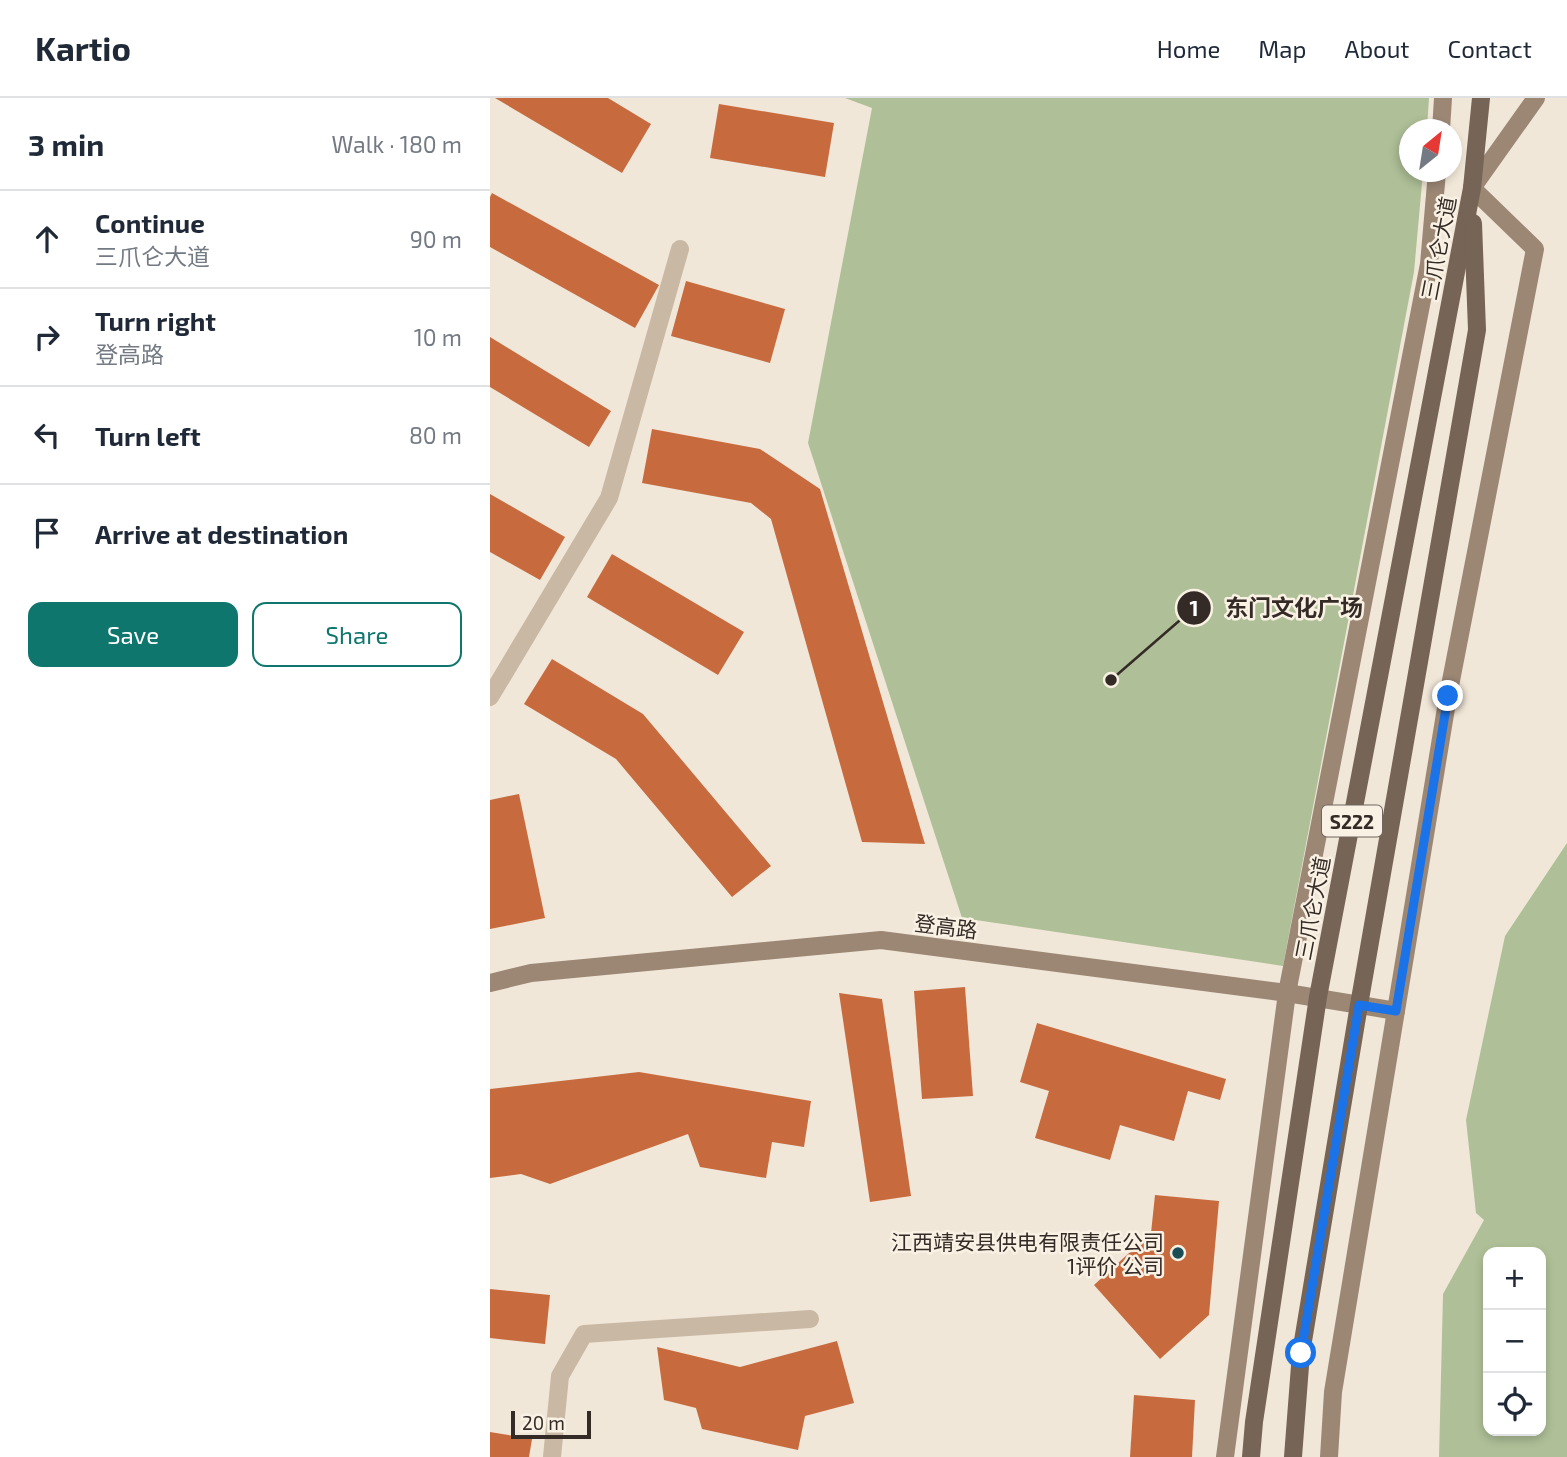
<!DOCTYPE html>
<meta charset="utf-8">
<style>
body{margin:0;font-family:"Exo 2","Noto Sans SC",sans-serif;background:#f6f6f7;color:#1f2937}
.controls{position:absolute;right:21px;bottom:21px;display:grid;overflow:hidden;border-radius:14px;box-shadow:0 4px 10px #0003}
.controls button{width:63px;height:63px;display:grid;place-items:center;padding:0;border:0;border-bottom:2px solid #e0e1e3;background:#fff;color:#1f2937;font:35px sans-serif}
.compass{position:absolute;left:909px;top:21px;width:63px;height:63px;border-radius:50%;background:#fff;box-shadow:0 4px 10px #0003;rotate:30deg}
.scale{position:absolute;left:21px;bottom:18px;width:80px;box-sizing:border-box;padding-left:7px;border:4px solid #342b26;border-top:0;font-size:19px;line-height:24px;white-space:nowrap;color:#342b26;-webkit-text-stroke:5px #f9f1e4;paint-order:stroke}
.stop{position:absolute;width:21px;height:21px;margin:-16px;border:5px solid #1a73e8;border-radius:50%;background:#fff}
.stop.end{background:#1a73e8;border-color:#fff;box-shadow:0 2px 7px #0008}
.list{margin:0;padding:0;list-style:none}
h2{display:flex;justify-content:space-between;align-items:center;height:91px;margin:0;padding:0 28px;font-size:30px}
h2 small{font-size:23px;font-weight:400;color:#747a83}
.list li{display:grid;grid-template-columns:46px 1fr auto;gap:21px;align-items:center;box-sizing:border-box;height:98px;padding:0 28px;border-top:2px solid #e0e1e3}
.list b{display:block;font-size:26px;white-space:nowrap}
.list p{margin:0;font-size:23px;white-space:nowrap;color:#747a83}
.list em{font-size:23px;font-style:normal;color:#747a83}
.actions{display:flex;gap:14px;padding:21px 28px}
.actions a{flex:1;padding:16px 0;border:2px solid #0f766e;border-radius:14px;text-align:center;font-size:24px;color:#0f766e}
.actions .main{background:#0f766e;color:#fff}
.icon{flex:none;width:38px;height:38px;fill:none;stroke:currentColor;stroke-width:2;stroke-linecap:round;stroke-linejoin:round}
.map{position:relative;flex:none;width:1077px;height:1359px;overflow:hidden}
header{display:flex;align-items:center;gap:42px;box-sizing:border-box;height:98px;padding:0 35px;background:#fff;border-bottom:2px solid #e0e1e3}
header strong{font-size:33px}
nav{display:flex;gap:38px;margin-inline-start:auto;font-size:24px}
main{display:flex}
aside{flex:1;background:#fff}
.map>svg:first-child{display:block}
.green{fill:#afc098;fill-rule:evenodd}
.building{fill:#c76b3f}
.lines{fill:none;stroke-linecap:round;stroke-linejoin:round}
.street{stroke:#c9b8a4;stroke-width:18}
.secondary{stroke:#9c8775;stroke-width:18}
.primary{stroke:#766456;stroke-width:18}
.route{stroke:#1a73e8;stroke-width:9}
.poi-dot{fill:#1b4d56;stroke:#f9f1e4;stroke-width:2.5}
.labels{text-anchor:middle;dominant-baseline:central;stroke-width:5;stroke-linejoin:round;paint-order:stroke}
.shield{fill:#f9f1e4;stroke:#6f665f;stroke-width:2}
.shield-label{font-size:19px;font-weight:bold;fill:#342b26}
.street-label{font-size:21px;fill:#342b26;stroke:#f9f1e4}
.poi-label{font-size:21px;fill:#342b26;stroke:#f9f1e4;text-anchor:end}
.leader{fill:none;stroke:#342b26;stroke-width:2.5}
.callout-dot{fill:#342b26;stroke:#f9f1e4;stroke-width:2.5}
.mark-label{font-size:21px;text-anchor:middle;font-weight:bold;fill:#fff}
.callout-label{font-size:23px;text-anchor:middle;font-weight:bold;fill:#342b26;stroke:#f9f1e4;stroke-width:5;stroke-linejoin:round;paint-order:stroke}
</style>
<header>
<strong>Kartio</strong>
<nav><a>Home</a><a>Map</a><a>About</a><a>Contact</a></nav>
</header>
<main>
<aside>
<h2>3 min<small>Walk · 180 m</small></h2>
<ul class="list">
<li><svg class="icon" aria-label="ahead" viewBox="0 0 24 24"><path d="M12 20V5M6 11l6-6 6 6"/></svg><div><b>Continue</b><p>三爪仑大道</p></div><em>90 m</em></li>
<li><svg class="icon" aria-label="right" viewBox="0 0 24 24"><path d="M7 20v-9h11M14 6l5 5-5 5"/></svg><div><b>Turn right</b><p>登高路</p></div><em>10 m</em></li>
<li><svg class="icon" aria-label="left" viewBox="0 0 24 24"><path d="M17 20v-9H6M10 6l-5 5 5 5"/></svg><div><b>Turn left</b></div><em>80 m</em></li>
<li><svg class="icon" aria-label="arrive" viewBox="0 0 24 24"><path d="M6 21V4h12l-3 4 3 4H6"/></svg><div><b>Arrive at destination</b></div></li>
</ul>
<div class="actions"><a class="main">Save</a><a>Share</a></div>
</aside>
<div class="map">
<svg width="1077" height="1359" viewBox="0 0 1077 1359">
<rect width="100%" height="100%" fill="#f1e7d8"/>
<g class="green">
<path d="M355,0H939L937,31L920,32V74H933L924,174L793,868L472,820L318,345L382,10Z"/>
<path d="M1077,745V1359H949L953,1196L994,1122L986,1115L976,1022L1015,838ZM998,1154H1051V1333H998Z"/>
</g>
<g class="building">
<path d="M5,0H118L161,26L132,75Z"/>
<path d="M229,6L344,25L335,79L220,60Z"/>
<path d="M2,95L169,187L145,230L0,149V99Z"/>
<path d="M196,183L295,211L280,265L181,238Z"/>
<path d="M0,239L121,313L99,349L0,289Z"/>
<path d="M162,331L270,351L330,391L435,746L372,744L281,421L261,405L152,385Z"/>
<path d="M0,396L75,439L50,482L0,454Z"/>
<path d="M122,456L254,534L228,577L97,499Z"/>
<path d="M62,561L153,616L281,768L242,799L126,661L34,606Z"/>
<path d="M29,696L55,820L0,831V702Z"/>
<path d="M475,889L483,998L432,1001L424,893Z"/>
<path d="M349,895L392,901L421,1098L380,1104Z"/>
<path d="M547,925L736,981L730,1002L698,993L684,1043L630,1027L620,1062L545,1040L559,993L530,984Z"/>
<path d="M149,974L321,1003L314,1049L282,1044L276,1080L210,1069L198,1036L60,1086L31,1076L0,1080V991Z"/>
<path d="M665,1097L729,1103L719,1217L670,1261L604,1187L661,1135Z"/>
<path d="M0,1191L60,1197L55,1246L0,1240Z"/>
<path d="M347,1243L364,1305L315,1318L308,1352L212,1331L206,1310L174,1302L167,1249L250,1269Z"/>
<path d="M644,1297L705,1302L702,1359H640Z"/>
<path d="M0,1334L42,1341L39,1359H0Z"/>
</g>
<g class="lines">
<g class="street">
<path d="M0,599L119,400L190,151"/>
<path d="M62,1359L70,1278L94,1236L320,1221"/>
</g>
<g class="secondary">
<path d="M951,32L953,0"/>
<path d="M982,90L1046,0"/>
<path d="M0,885L41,875L391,842L797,895L906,913"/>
<path d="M735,1359L797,895L939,166L947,74"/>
<path d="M839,1359L843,1294L958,598L1045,151L982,90"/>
</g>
<g class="primary">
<path d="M761,1359L764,1324L828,899L982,90L991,0"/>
<path d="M803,1359L811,1255L869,907L987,232L983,125"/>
</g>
</g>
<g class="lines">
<path class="route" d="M811,1255L869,907L906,913L958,598"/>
</g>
<circle class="poi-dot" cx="688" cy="1155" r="7"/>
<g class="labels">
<rect class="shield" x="832" y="707.5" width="60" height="31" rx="5"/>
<g class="shield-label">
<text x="862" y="723">S222</text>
</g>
<g class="street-label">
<text transform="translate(948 150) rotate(-79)">三爪仑大道</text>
<text transform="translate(822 810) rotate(-79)">三爪仑大道</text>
<text transform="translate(456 828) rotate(7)">登高路</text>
</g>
<g class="poi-label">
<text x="674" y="1143">江西靖安县供电有限责任公司<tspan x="674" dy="24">1评价 公司</tspan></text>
</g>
</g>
<path class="leader" d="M621 582L704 510"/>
<g class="callout-dot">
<circle cx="621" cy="582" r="7"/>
<circle cx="704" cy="510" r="18"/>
</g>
<g class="mark-label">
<text x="704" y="518">1</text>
</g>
<g class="callout-label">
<text x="804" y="518">东门文化广场</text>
</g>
</svg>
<div class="controls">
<button>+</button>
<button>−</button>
<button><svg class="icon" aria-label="locate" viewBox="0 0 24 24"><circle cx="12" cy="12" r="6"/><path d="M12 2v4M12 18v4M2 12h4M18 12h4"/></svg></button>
</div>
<svg class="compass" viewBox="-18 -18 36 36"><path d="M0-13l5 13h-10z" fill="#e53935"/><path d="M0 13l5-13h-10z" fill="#747a83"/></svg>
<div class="scale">20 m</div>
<div class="stop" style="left:811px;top:1255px"></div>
<div class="stop end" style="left:958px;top:598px"></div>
</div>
</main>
